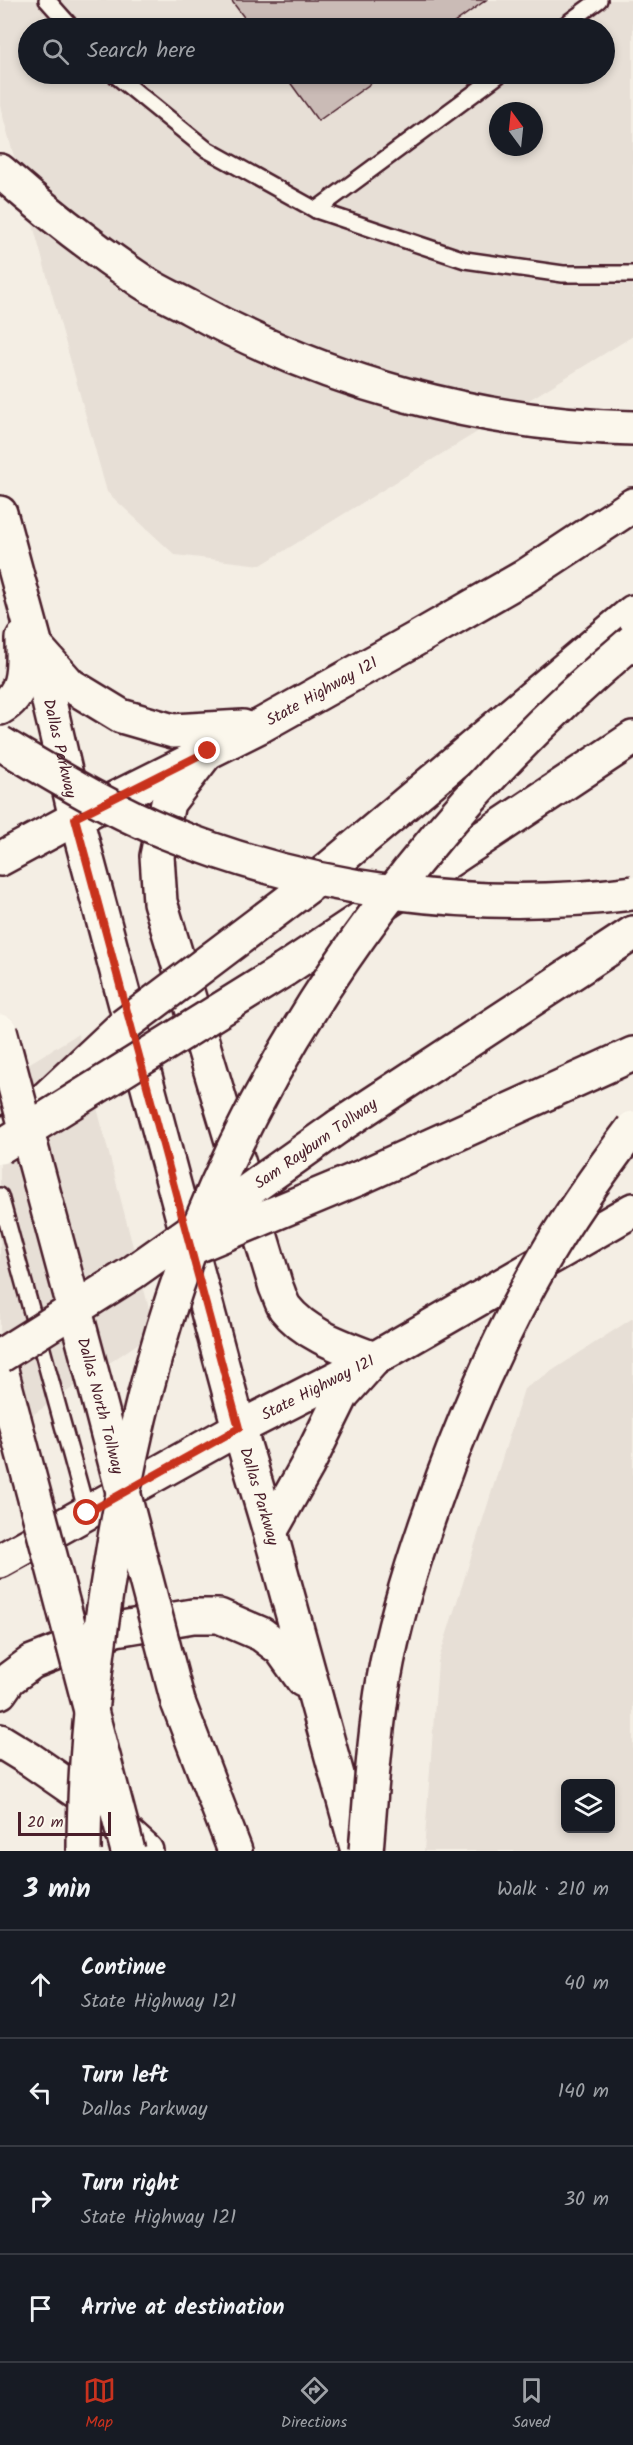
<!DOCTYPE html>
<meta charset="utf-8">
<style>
body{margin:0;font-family:Kalam,sans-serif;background:#242831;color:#f1f3f6}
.controls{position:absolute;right:18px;bottom:18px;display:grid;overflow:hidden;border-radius:9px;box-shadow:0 3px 9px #0003}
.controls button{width:54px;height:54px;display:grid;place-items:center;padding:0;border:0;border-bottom:2px solid #363941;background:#171b24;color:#f1f3f6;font:30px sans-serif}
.compass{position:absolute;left:489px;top:102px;width:54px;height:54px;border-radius:50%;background:#171b24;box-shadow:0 3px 9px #0003;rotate:345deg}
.scale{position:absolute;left:18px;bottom:15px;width:93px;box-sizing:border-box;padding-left:6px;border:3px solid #4a1f2b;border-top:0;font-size:16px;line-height:21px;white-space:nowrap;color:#4a1f2b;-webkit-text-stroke:4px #fbf7ec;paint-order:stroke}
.stop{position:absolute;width:18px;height:18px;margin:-14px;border:4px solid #c8321e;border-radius:50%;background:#fff}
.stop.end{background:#c8321e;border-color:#fff;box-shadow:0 2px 6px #0008}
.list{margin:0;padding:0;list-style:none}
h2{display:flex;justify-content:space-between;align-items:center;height:78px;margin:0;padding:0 24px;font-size:26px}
h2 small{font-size:20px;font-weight:400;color:#9ea1a6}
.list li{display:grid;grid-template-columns:39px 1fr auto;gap:18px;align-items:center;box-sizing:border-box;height:108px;padding:0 24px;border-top:2px solid #363941}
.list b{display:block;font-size:22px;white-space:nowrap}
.list p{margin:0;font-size:20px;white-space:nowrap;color:#9ea1a6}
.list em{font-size:20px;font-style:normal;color:#9ea1a6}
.icon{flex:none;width:33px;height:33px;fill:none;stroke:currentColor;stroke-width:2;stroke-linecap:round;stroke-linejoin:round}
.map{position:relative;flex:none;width:633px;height:1851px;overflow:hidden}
.search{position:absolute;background:#171b24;box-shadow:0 3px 9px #0003;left:18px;right:18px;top:18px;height:66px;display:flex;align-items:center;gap:15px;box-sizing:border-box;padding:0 21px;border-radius:33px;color:#9ea1a6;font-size:22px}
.sheet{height:510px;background:#171b24}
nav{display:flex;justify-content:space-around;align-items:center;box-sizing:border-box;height:84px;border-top:2px solid #363941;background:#171b24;font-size:16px;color:#9ea1a6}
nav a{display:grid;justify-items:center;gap:3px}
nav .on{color:#c8321e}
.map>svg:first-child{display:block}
.built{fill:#e7dfd6;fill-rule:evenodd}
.building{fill:#cabbb6;stroke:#4a1f2b;stroke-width:1.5}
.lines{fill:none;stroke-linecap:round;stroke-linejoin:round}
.service-casing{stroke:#4a1f2b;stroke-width:20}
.secondary-casing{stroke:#4a1f2b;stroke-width:38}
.motorway-casing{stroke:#4a1f2b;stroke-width:38}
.service{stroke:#fbf7ec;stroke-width:15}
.secondary{stroke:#fbf7ec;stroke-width:33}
.motorway{stroke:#fbf7ec;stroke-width:33}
.motorway-bridge-casing{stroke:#4a1f2b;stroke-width:38;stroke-linecap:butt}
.motorway-bridge{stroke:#fbf7ec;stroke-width:33}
.route{stroke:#c8321e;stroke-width:8}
.labels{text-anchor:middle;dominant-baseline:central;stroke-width:4.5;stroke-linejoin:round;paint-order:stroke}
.street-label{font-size:16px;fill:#4a1f2b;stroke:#fbf7ec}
</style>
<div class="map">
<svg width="633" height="1851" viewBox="0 0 633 1851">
<rect width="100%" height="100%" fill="#f4eee4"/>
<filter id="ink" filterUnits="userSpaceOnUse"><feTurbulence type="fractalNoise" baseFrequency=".0167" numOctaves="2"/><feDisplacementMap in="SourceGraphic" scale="12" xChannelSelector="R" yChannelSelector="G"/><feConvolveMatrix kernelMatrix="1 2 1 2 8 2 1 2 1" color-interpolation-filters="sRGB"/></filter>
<g filter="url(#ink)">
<g class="built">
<path d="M0,0H633V336L261,565L175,555L107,492L0,106ZM28,28H604V74H28ZM498,111H534V147H498Z"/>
<path d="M78,1034L155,1332L0,1437V1081Z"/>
<path d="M633,1318V1851H424L438,1662L524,1389ZM566,1784H610V1828H566Z"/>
</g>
<g class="building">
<path d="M231,0H486L447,28H252Z"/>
<path d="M284,74H384L318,121Z"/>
</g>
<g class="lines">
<defs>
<g id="service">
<path d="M47,0L72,28"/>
<path d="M561,28L599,0"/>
<path d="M114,74L206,149L316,210L465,260L563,274H633"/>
<path d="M316,210L500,74"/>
<path d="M0,1196L87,1513"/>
</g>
<g id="secondary">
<path id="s1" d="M0,513L36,646L76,818L239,1428L270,1532L358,1851"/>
<path d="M39,650L70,685L121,716L173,731L243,727"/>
<path d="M0,708C27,693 23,665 23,638"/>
<path d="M208,751L168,803L157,856L160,902L276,1287C279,1293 281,1302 285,1308C306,1335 343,1347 374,1359L342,1395L307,1466L270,1532"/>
<path id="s2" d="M0,859L76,818L260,726L414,640L524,577L633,505"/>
<path id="s3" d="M0,1561L239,1428L374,1359L633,1210"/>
<path d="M0,1692L9,1679L32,1662L116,1629L193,1616H219L261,1634L281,1649L303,1680"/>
</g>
<g id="motorway">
<path d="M0,171C45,211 93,248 143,282C158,292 175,299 191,308C325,382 480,425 633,428"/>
<path d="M307,887L633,612"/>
<path d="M284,970L633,738"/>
<path d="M339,1126L633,933"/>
<path d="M11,1131L123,1026"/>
<path d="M357,1179L633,1054"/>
<path d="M0,1366L14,1419"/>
<path d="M178,1702L235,1851"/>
<path d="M0,1741L31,1760L93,1803L146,1851"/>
</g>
</defs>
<use href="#service" class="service-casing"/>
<use href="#secondary" class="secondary-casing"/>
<use href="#motorway" class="motorway-casing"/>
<use href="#service" class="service"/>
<use href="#secondary" class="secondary"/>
<use href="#motorway" class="motorway"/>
<defs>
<g id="motorway-bridge">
<path d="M0,743C54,775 109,809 168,833C314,892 478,913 633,893"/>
<path d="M123,1026L307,887"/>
<path id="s4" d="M0,1031L98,1396L178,1702"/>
<path d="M0,1147L284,970"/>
<path d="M189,1249L357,1179"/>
<path d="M0,1356L132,1273L339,1126"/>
<path d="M14,1419L128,1851"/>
<path d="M84,1851C84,1754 95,1658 111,1562C129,1449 155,1336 198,1229C291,1000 445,799 633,641"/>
<path d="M366,1851C371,1794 374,1736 384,1679C394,1621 412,1564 432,1508C463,1419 500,1334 548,1252C573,1209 603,1168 633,1128"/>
</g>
</defs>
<use href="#motorway-bridge" class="motorway-bridge-casing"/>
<use href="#motorway-bridge" class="motorway-bridge"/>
</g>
</g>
<g class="lines" filter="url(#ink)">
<path class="route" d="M87,1513L239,1428L75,818L208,751"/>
</g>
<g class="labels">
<g class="street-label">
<text stroke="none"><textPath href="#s2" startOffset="363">State Highway 121</textPath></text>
<text stroke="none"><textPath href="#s1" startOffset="243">Dallas Parkway</textPath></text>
<text transform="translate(316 1144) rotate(-35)">Sam Rayburn Tollway</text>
<text stroke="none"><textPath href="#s3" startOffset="362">State Highway 121</textPath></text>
<text stroke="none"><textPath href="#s4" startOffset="388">Dallas North Tollway</textPath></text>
<text stroke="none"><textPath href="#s1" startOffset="1017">Dallas Parkway</textPath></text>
</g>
</g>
</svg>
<div class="controls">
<button><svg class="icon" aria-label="layers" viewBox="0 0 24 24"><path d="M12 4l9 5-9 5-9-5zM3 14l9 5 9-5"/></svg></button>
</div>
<svg class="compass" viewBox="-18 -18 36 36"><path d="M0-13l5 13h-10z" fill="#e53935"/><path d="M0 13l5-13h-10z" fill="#9ea1a6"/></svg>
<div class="scale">20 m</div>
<div class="stop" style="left:87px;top:1513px"></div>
<div class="stop end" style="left:208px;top:751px"></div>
<div class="search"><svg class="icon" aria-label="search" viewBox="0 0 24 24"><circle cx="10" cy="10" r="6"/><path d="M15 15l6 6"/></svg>Search here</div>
</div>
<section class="sheet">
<h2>3 min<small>Walk · 210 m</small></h2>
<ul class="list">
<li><svg class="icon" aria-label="ahead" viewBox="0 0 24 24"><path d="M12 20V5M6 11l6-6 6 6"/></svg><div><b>Continue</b><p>State Highway 121</p></div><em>40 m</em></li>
<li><svg class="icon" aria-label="left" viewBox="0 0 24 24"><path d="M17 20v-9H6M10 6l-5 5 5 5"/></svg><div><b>Turn left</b><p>Dallas Parkway</p></div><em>140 m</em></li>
<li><svg class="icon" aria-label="right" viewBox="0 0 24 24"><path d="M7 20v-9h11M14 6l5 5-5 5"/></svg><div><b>Turn right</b><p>State Highway 121</p></div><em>30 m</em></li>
<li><svg class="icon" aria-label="arrive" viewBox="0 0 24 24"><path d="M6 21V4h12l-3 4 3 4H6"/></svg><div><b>Arrive at destination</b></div></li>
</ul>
</section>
<nav>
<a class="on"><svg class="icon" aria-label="map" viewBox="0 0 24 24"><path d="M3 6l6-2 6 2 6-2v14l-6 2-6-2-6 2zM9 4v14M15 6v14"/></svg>Map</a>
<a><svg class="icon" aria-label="directions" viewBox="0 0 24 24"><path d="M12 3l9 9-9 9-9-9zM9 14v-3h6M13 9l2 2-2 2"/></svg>Directions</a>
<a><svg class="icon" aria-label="saved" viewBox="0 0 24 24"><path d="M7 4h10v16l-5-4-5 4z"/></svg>Saved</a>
</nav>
